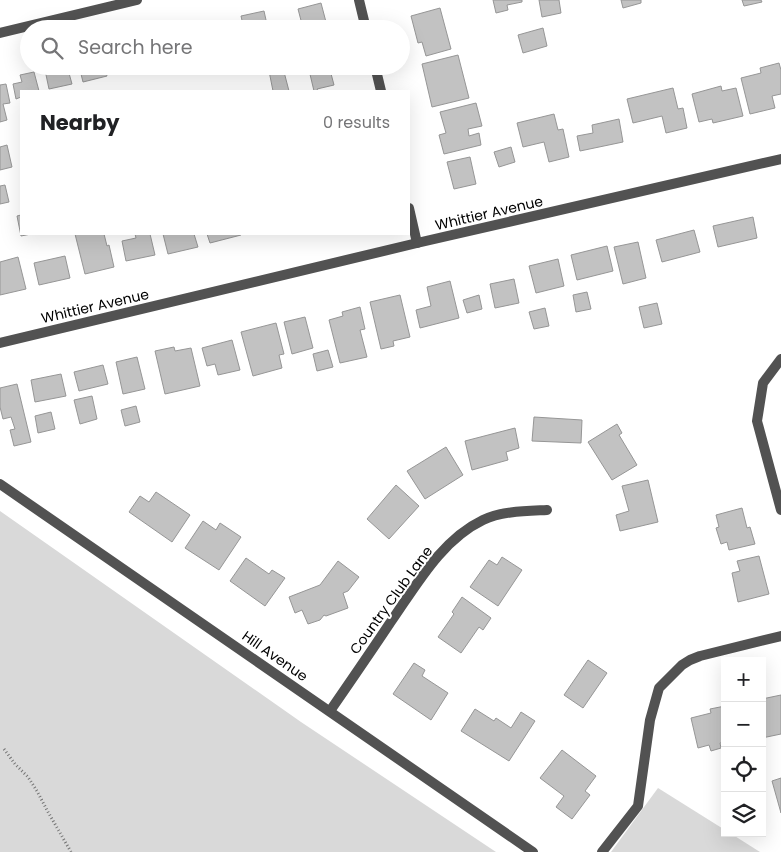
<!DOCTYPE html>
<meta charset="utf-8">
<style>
body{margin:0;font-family:Poppins,sans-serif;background:#f2f2f2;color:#202124}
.controls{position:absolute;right:15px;bottom:15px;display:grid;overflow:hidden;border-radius:0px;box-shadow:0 5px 20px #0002}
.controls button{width:45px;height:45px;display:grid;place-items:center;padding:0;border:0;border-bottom:1px solid #e0e0e0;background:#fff;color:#202124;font:25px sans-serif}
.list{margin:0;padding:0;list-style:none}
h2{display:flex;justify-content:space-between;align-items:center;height:65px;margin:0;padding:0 20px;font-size:21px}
h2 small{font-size:16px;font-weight:400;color:#757577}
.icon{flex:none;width:28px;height:28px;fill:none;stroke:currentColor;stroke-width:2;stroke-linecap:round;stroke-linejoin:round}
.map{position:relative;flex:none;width:781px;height:852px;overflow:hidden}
.search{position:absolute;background:#fff;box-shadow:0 5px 20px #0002;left:20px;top:20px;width:390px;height:55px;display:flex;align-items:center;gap:12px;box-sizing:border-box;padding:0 18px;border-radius:28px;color:#757577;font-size:19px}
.panel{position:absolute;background:#fff;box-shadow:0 5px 20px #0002;left:20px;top:90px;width:390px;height:145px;border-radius:0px}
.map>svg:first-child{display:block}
.green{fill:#d9d9d9}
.building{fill:#c2c2c2;stroke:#969696}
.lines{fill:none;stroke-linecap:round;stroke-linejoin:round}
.path{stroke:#747474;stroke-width:3;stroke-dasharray:1 2.5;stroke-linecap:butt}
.minor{stroke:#525252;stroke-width:10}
.labels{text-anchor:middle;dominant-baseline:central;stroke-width:4;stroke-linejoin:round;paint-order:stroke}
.street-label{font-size:14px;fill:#000;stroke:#fff}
</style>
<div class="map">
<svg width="781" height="852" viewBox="0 0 781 852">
<rect width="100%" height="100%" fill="#fff"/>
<g class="green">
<path d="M0,511L301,722L496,852H0Z"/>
<path d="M658,788L725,830V833H730L760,852H611Z"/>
</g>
<g class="building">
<path d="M493,0H522V2L507,5L508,10L496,13Z"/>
<path d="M539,0H559L561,13L542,17Z"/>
<path d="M621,0H641V3L623,8Z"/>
<path d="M742,0H761L762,2L744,6Z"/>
<path d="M321,3L326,22L303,28L298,9Z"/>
<path d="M440,8L451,49L426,56L422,42L418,43L411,16Z"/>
<path d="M264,11L268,29H244L241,16Z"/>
<path d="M543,28L547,46L523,53L518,35Z"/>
<path d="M458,55L469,98L432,107L422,64Z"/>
<path d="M779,63L781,70V94L772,96L775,108L750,114L741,78L761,73L760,68Z"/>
<path d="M60,66H67L72,84L49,89L45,70Z"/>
<path d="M79,66H104L107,76L83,82Z"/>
<path d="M116,66H139V67L117,72Z"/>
<path d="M187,66H222L198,72L197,68L188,70Z"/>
<path d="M308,66H329L334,85L317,89L318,91H314Z"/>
<path d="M283,68L289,91H273L269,71Z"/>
<path d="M34,72L39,91H21V97L16,99L13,84L22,82L20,75Z"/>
<path d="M6,84L10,103L3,104L7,120L0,122V85Z"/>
<path d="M721,86L722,91L736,88L743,116L713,123L712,119L699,122L692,94Z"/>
<path d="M673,88L678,109L683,108L687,128L666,133L662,116L633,123L627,99Z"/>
<path d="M476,103L482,126L468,129L469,136L479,133L481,145L444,154L439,135L446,133L440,112Z"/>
<path d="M554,114L558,130L563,129L569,157L549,162L544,142L523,147L517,123Z"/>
<path d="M619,119L623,142L580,151L577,136L593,133L592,125Z"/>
<path d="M7,145L12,167L0,170V147Z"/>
<path d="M511,147L515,162L499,167L494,152Z"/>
<path d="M470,157L476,184L454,189L447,162Z"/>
<path d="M5,185L9,202L0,204V186Z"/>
<path d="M21,215V234H31L21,236L17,216Z"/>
<path d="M753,217L757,238L718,247L713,226Z"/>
<path d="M694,230L700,252L662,262L656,240Z"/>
<path d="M75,234H104L107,246L109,245L114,267L85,274Z"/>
<path d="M135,234H150L155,255L126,261L122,241L136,238Z"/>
<path d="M163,234H194L198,247L168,254Z"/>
<path d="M207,234H240L241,235L210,243Z"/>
<path d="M638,242L646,278L623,284L614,247Z"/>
<path d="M607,246L613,271L577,280L571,255Z"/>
<path d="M65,256L70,278L39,285L34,263Z"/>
<path d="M18,257L26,289L0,295V262Z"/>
<path d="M558,259L564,286L536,293L529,266Z"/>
<path d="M514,279L519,303L495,308L490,284Z"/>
<path d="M450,281L459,318L420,328L416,310L431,306L427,287Z"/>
<path d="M587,292L591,309L576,312L573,295Z"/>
<path d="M400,295L410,337L393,341L394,346L381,349L370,302Z"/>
<path d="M479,295L482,309L467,313L463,300Z"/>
<path d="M657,303L662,324L644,328L639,307Z"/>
<path d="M360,307L365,329L360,330L367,357L340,363L329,320L343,316L342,312Z"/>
<path d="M545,308L549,326L534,329L529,312Z"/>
<path d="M305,317L313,348L292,354L284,322Z"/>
<path d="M276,323L284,354L279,355L282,368L253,376L241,332Z"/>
<path d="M232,340L240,370L218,375L215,364L207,366L202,348Z"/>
<path d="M174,347L175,351L191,348L200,386L165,394L155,351Z"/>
<path d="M328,350L333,367L317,371L313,354Z"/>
<path d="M137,357L145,389L123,394L116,362Z"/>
<path d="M103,365L108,384L79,391L74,372Z"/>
<path d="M61,374L66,396L35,402L31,380Z"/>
<path d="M17,384L31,442L14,446L10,430L15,429L11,417L3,419L0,407V388Z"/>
<path d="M92,396L97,419L80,424L74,400Z"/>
<path d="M136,406L140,422L125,426L121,410Z"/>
<path d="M51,412L55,429L38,433L35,416Z"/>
<path d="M534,417L582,420L581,443L532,441Z"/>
<path d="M617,424L622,433L619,435L637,465L612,480L588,442Z"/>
<path d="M515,428L519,448L506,452L508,460L472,470L465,441Z"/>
<path d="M446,447L463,475L425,499L407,471Z"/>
<path d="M648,480L658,522L620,531L616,515L629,511L622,486Z"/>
<path d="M396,485L419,506L389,539L367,519Z"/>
<path d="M156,492L190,515L172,542L129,512L140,496L149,502Z"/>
<path d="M742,508L747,528L750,527L755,544L729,550L727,542L721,544L716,528L719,527L716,515Z"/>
<path d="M203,521L216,530L220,523L241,537L219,570L185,548Z"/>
<path d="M759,556L769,594L738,602L732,573L740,571L737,561Z"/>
<path d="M502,557L522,570L498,606L470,587L489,560L497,565Z"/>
<path d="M246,558L269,574L272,570L285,578L265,606L230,581Z"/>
<path d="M338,561L359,577L348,591L343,593L348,608L326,616L324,615L320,620L308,624L302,610L295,613L289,597L320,585Z"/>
<path d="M462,597L491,618L483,630L479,627L461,653L438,637L454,614L452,612Z"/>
<path d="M588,660L607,673L583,708L564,695Z"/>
<path d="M414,663L425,670L422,676L448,693L431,720L393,694Z"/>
<path d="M781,695V734L762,738V699Z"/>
<path d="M725,706V742L720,743L721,748L711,751L709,745L698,748L691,718L711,713L710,709Z"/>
<path d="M475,709L494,721L496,718L511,728L521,712L535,721L509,761L461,731Z"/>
<path d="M562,750L596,776L585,791L590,795L572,819L556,807L564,796L540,778Z"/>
<path d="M781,778V813L772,781Z"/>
</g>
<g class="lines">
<path class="path" d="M4,749L15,764L28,777L37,791L48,812L71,852"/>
<g class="minor">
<path d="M359,0L366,29"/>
<path d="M0,33L137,0"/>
<path d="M375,66L381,91"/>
<path d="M409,208L417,243"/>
<path d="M0,343L417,243L781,159"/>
<path d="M781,359L763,383L757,421L781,510"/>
<path d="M0,484L533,852"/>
<path d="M330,711C350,682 370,653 390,623C416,586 441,540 483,520C502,511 526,511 547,510"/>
<path d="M602,852L638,806L650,720L659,688L682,665L690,660L700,656L781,636"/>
</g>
</g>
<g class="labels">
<g class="street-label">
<text transform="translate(489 213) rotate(-13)">Whittier Avenue</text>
<text transform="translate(95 306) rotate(-13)">Whittier Avenue</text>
<text transform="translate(391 600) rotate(-54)">Country Club Lane</text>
<text transform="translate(275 656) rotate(35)">Hill Avenue</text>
</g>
</g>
</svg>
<div class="controls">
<button>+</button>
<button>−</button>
<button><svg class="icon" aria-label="locate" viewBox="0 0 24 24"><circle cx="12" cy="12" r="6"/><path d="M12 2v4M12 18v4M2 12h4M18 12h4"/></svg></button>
<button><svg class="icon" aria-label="layers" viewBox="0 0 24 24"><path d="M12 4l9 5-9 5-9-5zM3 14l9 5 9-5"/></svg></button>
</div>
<div class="search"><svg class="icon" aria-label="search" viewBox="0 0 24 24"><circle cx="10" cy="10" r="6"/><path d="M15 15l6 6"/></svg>Search here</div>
<section class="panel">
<h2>Nearby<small>0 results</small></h2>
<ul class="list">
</ul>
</section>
</div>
